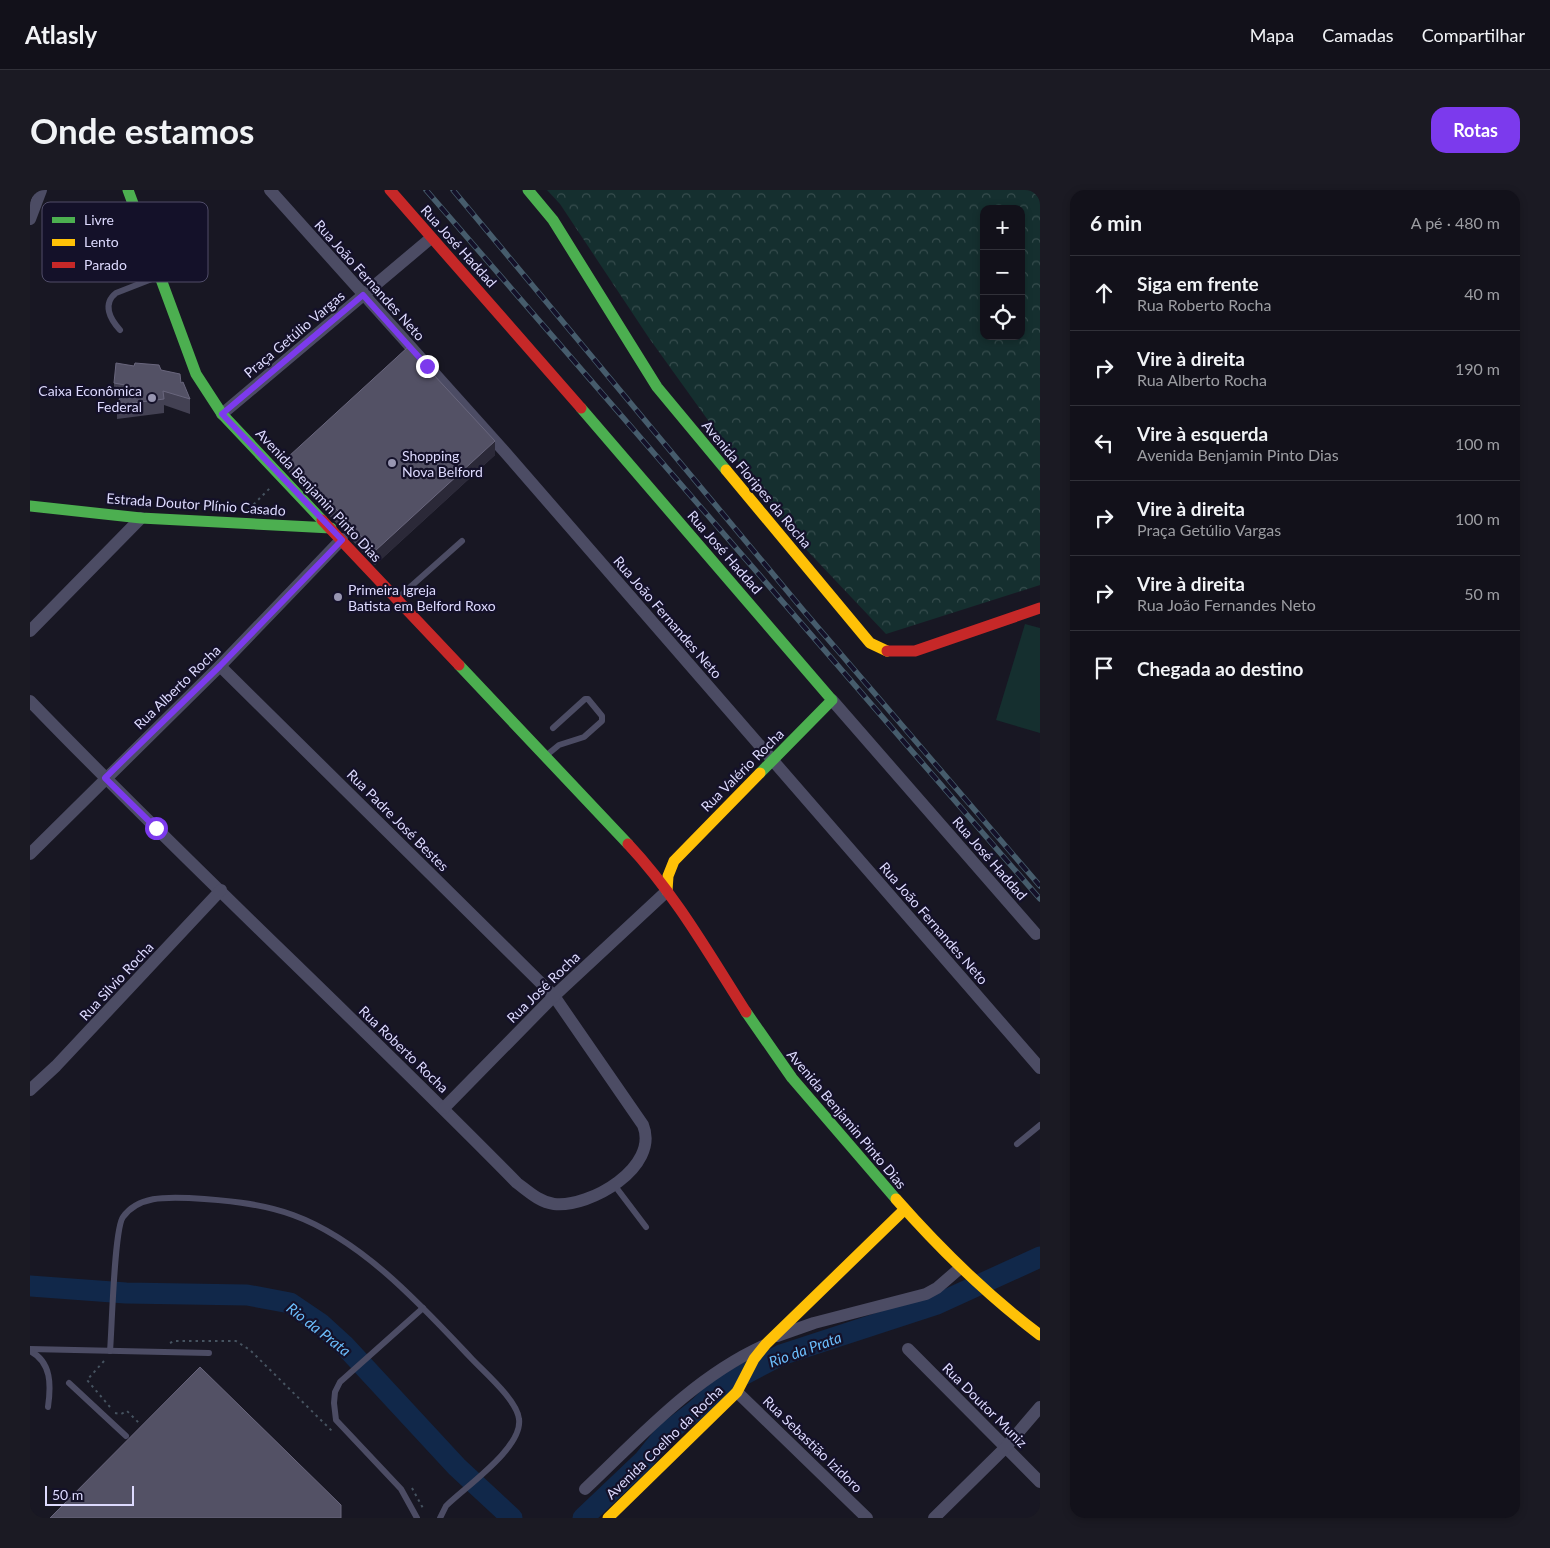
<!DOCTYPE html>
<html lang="pt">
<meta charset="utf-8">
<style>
body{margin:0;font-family:Lato,sans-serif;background:#1b1a23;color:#f1f3f6}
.controls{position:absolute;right:15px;top:15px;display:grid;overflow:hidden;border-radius:10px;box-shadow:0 2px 8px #0003}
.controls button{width:45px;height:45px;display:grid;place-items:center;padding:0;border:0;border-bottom:1px solid #313139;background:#12111a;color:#f1f3f6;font:25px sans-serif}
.scale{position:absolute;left:15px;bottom:12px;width:89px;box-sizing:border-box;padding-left:5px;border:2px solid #dddafe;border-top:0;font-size:14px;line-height:18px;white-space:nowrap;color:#dddafe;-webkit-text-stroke:4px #141129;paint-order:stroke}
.stop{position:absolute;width:15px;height:15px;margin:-11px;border:4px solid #7c3aed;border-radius:50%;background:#fff}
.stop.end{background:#7c3aed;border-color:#fff;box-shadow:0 1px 5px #0008}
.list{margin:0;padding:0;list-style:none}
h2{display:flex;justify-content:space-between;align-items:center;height:65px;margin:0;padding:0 20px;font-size:21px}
h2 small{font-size:16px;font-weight:400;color:#9c9da2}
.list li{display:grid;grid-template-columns:32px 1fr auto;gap:15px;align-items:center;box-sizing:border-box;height:75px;padding:0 20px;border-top:1px solid #313139}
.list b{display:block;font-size:19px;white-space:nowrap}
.list p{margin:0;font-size:16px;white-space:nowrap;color:#9c9da2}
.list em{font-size:16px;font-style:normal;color:#9c9da2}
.icon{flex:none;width:28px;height:28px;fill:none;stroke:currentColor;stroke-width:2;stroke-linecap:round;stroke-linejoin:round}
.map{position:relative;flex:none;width:1010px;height:1328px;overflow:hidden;border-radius:15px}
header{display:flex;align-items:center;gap:30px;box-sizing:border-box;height:70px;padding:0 25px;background:#12111a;border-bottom:1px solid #313139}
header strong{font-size:24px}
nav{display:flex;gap:28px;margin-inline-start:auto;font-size:18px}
.intro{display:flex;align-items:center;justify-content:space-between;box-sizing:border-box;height:120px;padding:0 30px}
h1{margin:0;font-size:35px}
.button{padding:12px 22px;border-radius:15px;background:#7c3aed;color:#fff;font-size:18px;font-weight:700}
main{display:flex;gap:30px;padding:0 30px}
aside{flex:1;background:#12111a;border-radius:15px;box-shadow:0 2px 8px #0003}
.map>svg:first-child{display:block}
.forest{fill:url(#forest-crowns);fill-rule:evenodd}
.garden{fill:#152f2f}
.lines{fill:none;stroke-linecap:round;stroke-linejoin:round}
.river{stroke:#11284a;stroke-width:21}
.path{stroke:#465360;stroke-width:2;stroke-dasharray:2.5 4;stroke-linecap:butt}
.lane{stroke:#4c4c64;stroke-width:6}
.street{stroke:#4c4c64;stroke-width:12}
.fast{stroke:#4caf50;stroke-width:11}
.slow{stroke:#ffc107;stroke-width:11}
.jam{stroke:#c62828;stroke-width:11}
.rail-casing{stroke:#465c6c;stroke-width:5.5}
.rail{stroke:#141129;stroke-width:4;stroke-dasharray:11;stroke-linecap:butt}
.wall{fill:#434153}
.shaded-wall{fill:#2b2938}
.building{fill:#535165;stroke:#69667d}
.route{stroke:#7c3aed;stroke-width:6}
.poi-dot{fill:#9896b1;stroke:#141129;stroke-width:2}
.labels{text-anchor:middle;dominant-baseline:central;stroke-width:4.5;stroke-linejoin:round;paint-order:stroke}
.street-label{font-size:14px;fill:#dddafe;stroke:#141129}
.poi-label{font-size:14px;fill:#dddafe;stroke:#141129;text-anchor:start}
.water-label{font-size:15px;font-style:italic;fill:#6bbdfb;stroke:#141129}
.key{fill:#141129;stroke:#504d69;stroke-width:1}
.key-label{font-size:14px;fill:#dddafe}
</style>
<header>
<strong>Atlasly</strong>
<nav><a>Mapa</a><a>Camadas</a><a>Compartilhar</a></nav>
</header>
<div class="intro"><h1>Onde estamos</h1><a class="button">Rotas</a></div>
<main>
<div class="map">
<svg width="1010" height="1328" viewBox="0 0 1010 1328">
<defs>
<pattern id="forest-crowns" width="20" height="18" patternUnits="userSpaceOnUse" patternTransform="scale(1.25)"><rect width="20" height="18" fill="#152f2f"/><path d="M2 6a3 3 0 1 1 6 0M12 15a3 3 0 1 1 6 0" fill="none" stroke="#374d4e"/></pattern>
</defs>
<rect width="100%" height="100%" fill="#181723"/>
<path class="forest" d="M517,0H1010V395L856,444L754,336L619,148L530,14ZM954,19H991V146H954Z"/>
<path class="garden" d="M995,434L1010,438V543L966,530Z"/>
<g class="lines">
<g class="river">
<path d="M0,1096L96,1103L217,1105L260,1113L291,1134L314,1155L427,1277L482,1328"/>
<path d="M553,1328L614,1270L635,1244L666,1220L690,1197L751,1165L907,1114L1010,1067"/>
</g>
<g class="path">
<path d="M219,319L240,298"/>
<path d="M140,1153L144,1151H206L220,1160L303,1242"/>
<path d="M74,1171L57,1190L80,1217"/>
<path d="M85,1223L91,1224L97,1221L109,1233"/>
<path d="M382,1298L394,1320"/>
</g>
<g class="lane">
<path d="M90,140C80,129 72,114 86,103L127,87"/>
<path d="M369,407L432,351"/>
<path d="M518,564L529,555L554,547L572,531V526L558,509H555L523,538"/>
<path d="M987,954L1010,935"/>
<path d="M585,996L616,1037"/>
<path d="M0,1159L179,1163"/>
<path d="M0,1161C22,1172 21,1196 18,1217"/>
<path d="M80,1161C82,1139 84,1039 93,1027C108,1006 136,1007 159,1008C193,1010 230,1013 263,1025C332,1050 392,1116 441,1168C454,1182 487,1210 489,1229C493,1258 435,1297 416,1316L410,1328"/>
<path d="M39,1193L96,1246"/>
<path d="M387,1328L371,1299L306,1230L304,1213L305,1202L310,1192L393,1118"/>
</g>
<g class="street">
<path d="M240,0L474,261L1010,878"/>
<path d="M0,29L11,0"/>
<path d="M192,224L401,48"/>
<path d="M0,441L111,328"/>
<path d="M802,510L1006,744"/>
<path d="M0,511C158,675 327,830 487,993C498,1001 509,1012 524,1014C560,1018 630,977 613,935L524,806L190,476"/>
<path d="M0,664L190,476L312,349"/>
<path d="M0,900L26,876L191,700"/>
<path d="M414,918L524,806L637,701"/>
<path d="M747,1146L784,1133L896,1104L907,1098L929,1079"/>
<path d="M878,1159L1010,1292"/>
<path d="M707,1202L837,1328"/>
<path d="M555,1299C610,1247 663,1188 733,1156"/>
<path d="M904,1328L975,1258L1010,1217"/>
</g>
<g class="fast">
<path d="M98,0L166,184L192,224L292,330"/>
<path d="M498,0L523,30L627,197L696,280"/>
<path d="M551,218L802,510L730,583"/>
<path d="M0,316L111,328L301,338"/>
<path d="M429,475L598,654"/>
<path d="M716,822L762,888L866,1009"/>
</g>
<g class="slow">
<path d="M696,280L840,453L857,461"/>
<path d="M637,701L638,686L644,671L730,583"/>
<path d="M866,1009C910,1059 957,1105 1010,1145"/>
<path d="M578,1328L707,1202L724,1169L736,1154L874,1020"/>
</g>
<g class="jam">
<path d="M360,0L551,218"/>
<path d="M292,330L429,475"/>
<path d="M857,461H885L1010,418"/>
<path d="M598,654C645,704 679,764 716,822"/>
</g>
<defs>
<g id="rail">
<path d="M396,0L1010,709"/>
<path d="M423,0L773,420L1010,696"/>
</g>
</defs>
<use href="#rail" class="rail-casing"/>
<use href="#rail" class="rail"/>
</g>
<g class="wall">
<path d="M131,180L151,193L160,209V224L134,215V223L87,229V215L90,208L84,207V193Z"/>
<path d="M465,265L345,375L258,281V267Z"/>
</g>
<path class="shaded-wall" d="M465,251V265L345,375V361Z"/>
<g class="building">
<path d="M378,157L465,251L345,361L258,267Z"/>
<path d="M86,173L104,176L105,173L129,175L131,180L150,184L151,193L153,192L160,209L133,201L134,209L87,215L95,195L84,193Z"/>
<path d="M170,1177L311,1315V1328H20Z"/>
</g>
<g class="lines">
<path class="route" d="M126,638L75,588L190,476L312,350L192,224L333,105L397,176"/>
</g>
<g class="poi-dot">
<circle cx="122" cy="208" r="5"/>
<circle cx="362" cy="273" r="5"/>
<circle cx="308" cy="407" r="5"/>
</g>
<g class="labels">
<g class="street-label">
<text transform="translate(429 56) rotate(48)">Rua José Haddad</text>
<text transform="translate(340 90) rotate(48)">Rua João Fernandes Neto</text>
<text transform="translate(264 144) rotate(-40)">Praça Getúlio Vargas</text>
<text transform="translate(727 294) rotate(50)">Avenida Floripes da Rocha</text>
<text transform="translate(289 305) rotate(47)">Avenida Benjamin Pinto Dias</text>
<text transform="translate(166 314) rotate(4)">Estrada Doutor Plínio Casado</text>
<text transform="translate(695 362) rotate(49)">Rua José Haddad</text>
<text transform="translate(638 427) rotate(49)">Rua João Fernandes Neto</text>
<text transform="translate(147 497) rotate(-44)">Rua Alberto Rocha</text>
<text transform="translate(712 580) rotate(-45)">Rua Valério Rocha</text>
<text transform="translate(368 630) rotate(45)">Rua Padre José Bestes</text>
<text transform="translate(960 668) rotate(49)">Rua José Haddad</text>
<text transform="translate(904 733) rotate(49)">Rua João Fernandes Neto</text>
<text transform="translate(86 791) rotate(-47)">Rua Silvio Rocha</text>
<text transform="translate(513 797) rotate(-44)">Rua José Rocha</text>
<text transform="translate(374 859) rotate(44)">Rua Roberto Rocha</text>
<text transform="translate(817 929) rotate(50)">Avenida Benjamin Pinto Dias</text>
<text transform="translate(955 1215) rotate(45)">Rua Doutor Muniz</text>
<text transform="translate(634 1252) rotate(-44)">Avenida Coelho da Rocha</text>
<text transform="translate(783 1254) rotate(44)">Rua Sebastião Izidoro</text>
</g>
<g class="poi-label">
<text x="112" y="200" text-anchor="end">Caixa Econômica<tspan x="112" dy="16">Federal</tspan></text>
<text x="372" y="265">Shopping<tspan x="372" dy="16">Nova Belford</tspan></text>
<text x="318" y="399">Primeira Igreja<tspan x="318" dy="16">Batista em Belford Roxo</tspan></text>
</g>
<g class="water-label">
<text transform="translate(289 1139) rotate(38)">Rio da Prata</text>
<text transform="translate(775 1159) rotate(-20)">Rio da Prata</text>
</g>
</g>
<rect x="12" y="12" width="166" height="80" rx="8" class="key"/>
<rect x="22" y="27" width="23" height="6" fill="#4caf50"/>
<rect x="22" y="49" width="23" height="7" fill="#ffc107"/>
<rect x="22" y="72" width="23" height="6" fill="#c62828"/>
<g class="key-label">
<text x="54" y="35">Livre</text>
<text x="54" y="57">Lento</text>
<text x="54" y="80">Parado</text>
</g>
</svg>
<div class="controls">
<button>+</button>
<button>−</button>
<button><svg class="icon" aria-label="locate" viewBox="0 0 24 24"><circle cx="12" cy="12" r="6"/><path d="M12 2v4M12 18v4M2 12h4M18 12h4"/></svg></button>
</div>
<div class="scale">50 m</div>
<div class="stop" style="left:126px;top:638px"></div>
<div class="stop end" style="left:397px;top:176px"></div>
</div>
<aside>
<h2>6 min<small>A pé · 480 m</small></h2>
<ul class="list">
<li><svg class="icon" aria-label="ahead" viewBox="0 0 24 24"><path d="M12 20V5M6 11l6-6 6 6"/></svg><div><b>Siga em frente</b><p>Rua Roberto Rocha</p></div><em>40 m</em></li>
<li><svg class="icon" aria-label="right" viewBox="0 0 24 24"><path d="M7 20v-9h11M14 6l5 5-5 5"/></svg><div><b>Vire à direita</b><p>Rua Alberto Rocha</p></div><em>190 m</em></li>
<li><svg class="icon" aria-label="left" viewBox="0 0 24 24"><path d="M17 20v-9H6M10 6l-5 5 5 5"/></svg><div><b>Vire à esquerda</b><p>Avenida Benjamin Pinto Dias</p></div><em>100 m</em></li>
<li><svg class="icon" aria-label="right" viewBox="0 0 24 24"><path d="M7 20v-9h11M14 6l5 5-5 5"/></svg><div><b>Vire à direita</b><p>Praça Getúlio Vargas</p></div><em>100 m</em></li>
<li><svg class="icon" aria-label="right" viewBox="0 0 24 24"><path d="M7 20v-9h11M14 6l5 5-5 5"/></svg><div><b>Vire à direita</b><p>Rua João Fernandes Neto</p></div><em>50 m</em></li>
<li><svg class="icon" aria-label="arrive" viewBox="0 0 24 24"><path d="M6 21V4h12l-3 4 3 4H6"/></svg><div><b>Chegada ao destino</b></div></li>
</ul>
</aside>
</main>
